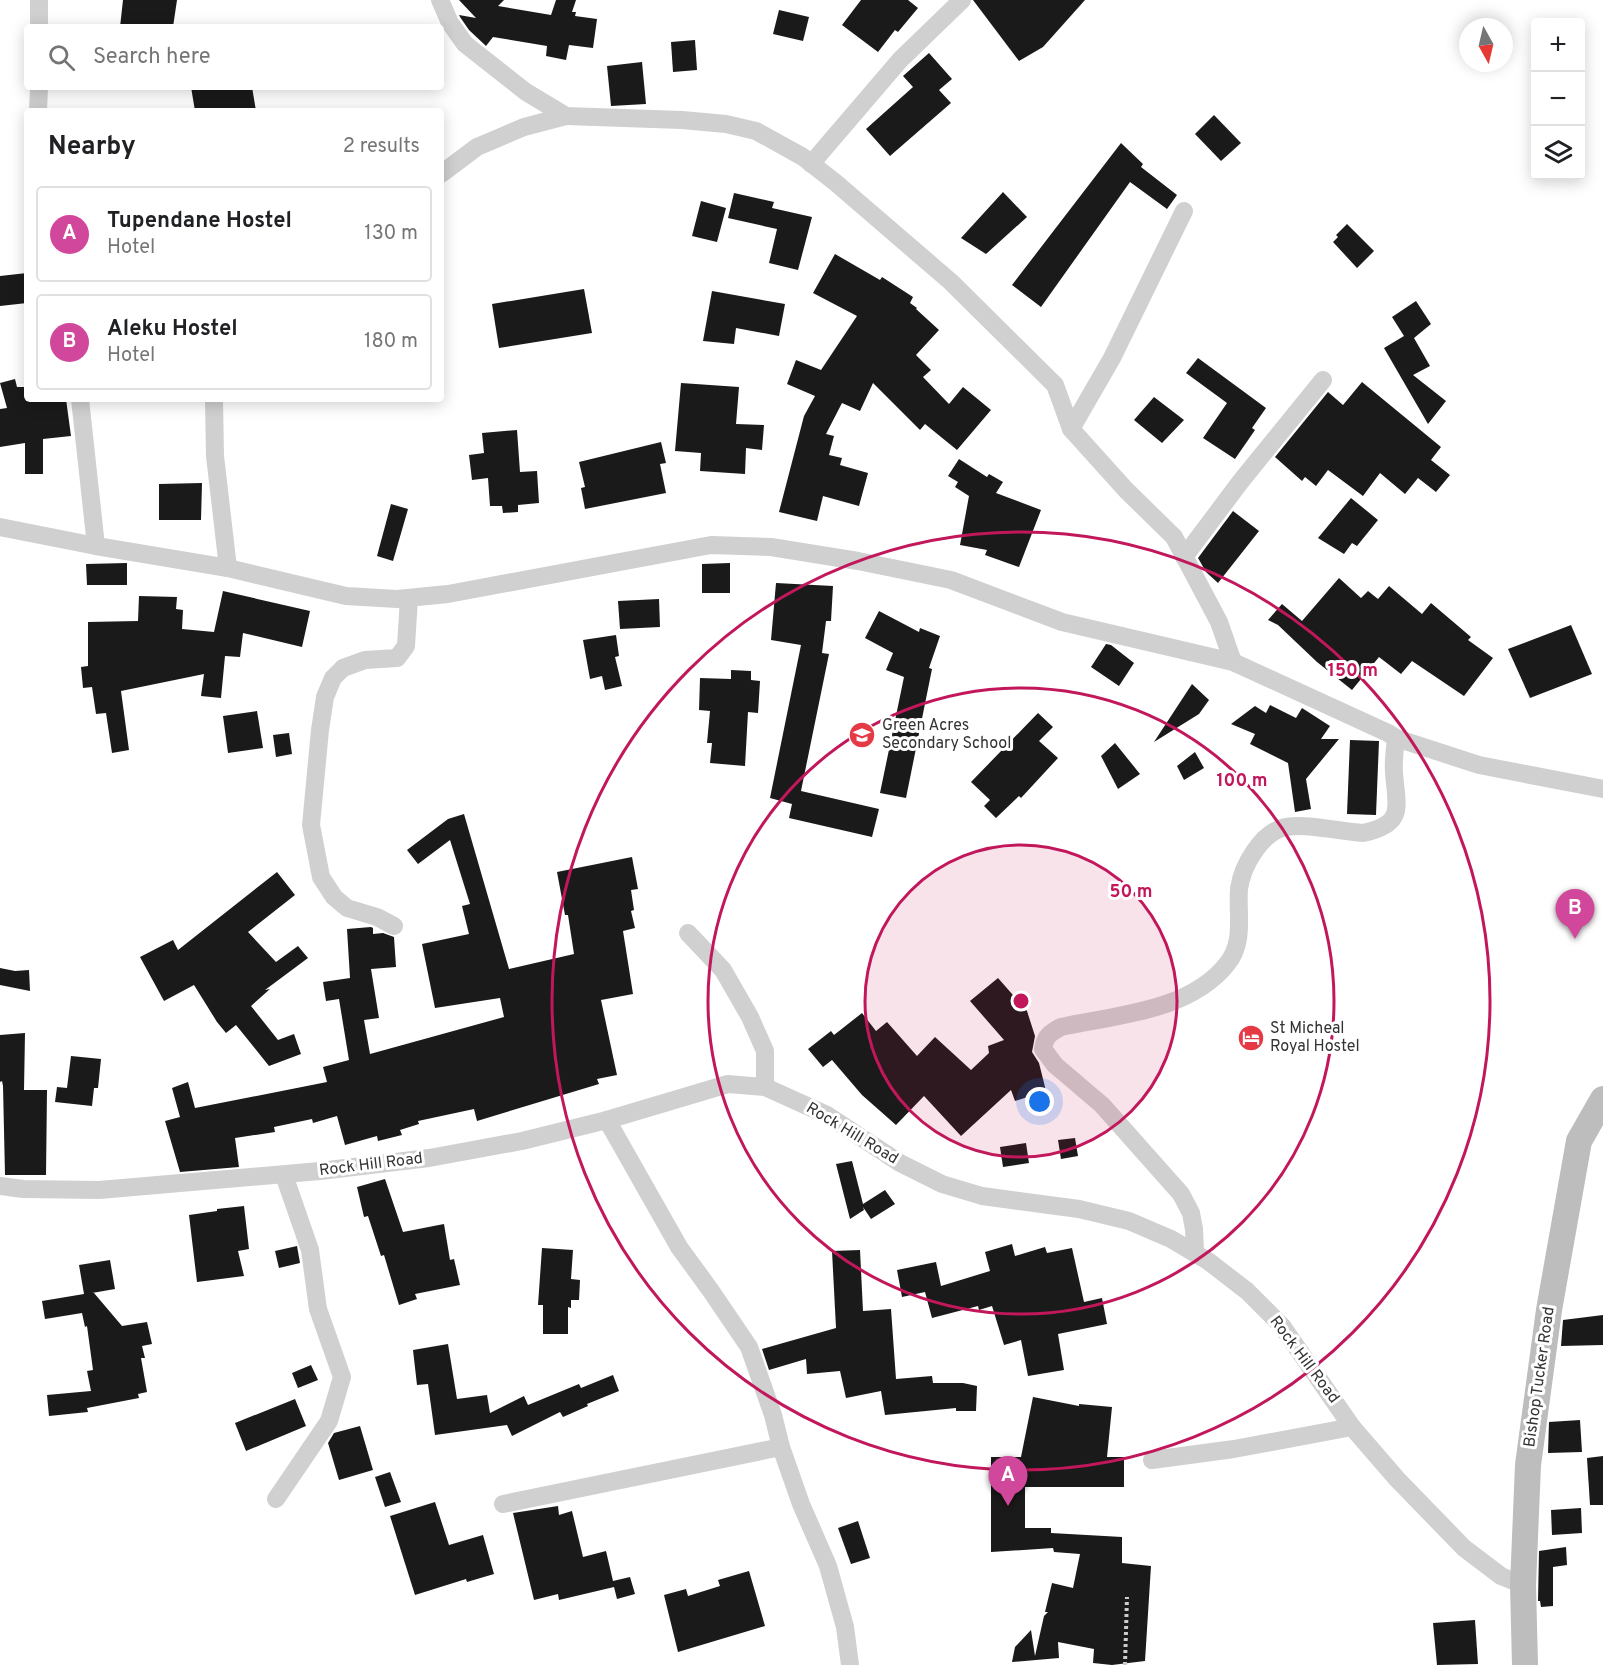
<!DOCTYPE html>
<meta charset="utf-8">
<style>
body{margin:0;font-family:Overpass,sans-serif;background:#f2f2f2;color:#202124}
.controls{position:absolute;right:18px;top:18px;display:grid;overflow:hidden;border-radius:6px;box-shadow:0 3px 15px #0003}
.controls button{width:54px;height:54px;display:grid;place-items:center;padding:0;border:0;border-bottom:2px solid #e0e0e0;background:#fff;color:#202124;font:30px sans-serif}
.compass{position:absolute;left:1459px;top:18px;width:54px;height:54px;border-radius:50%;background:#fff;box-shadow:0 3px 15px #0003;rotate:172deg}
.you{position:absolute;left:1040px;top:1102px;width:21px;height:21px;margin:-15px;border:4px solid #fff;border-radius:50%;background:#1a73e8;box-shadow:0 0 0 9px #1a73e833}
.badge{display:grid;place-items:center;width:39px;height:39px;border-radius:50%;background:#d93025;color:#fff;font-size:20px;font-weight:700}
.pin{position:absolute;translate:-50% -50px;filter:drop-shadow(0 2px 3px #0008)}
.pin::after{content:'';position:absolute;top:32px;width:21px;height:18px;background:inherit;clip-path:polygon(0 0,100% 0,50% 100%)}
.list{margin:0;padding:0;list-style:none}
h2{display:flex;justify-content:space-between;align-items:center;height:78px;margin:0;padding:0 24px;font-size:26px}
h2 small{font-size:20px;font-weight:400;color:#757577}
.list li{display:grid;grid-template-columns:39px 1fr auto;gap:18px;align-items:center;box-sizing:border-box;height:96px;margin:0 12px 12px;padding:0 12px;border:2px solid #e0e0e0;border-radius:6px}
.list b{display:block;font-size:22px;white-space:nowrap}
.list p{margin:0;font-size:20px;white-space:nowrap;color:#757577}
.list em{font-size:20px;font-style:normal;color:#757577}
.icon{flex:none;width:33px;height:33px;fill:none;stroke:currentColor;stroke-width:2;stroke-linecap:round;stroke-linejoin:round}
.map{position:relative;flex:none;width:1603px;height:1665px;overflow:hidden}
.search{position:absolute;background:#fff;box-shadow:0 3px 15px #0003;left:24px;top:24px;width:420px;height:66px;display:flex;align-items:center;gap:15px;box-sizing:border-box;padding:0 21px;border-radius:6px;color:#757577;font-size:22px}
.panel{position:absolute;background:#fff;box-shadow:0 3px 15px #0003;left:24px;top:108px;width:420px;height:294px;border-radius:6px}
.map>svg:first-child{display:block}
.building{fill:#1a1a1a}
.lines{fill:none;stroke-linecap:round;stroke-linejoin:round}
.path{stroke:#cdcdcd;stroke-width:4;stroke-dasharray:3 3;stroke-linecap:butt}
.street{stroke:#d0d0d0;stroke-width:18}
.secondary{stroke:#bdbdbd;stroke-width:26}
.ring{fill:none;stroke:#c2185b;stroke-width:3}
.labels{text-anchor:middle;dominant-baseline:central;stroke-width:6;stroke-linejoin:round;paint-order:stroke}
.poi-label{font-size:16px;fill:#333;stroke:#fff;text-anchor:start}
.street-label{font-size:16px;fill:#333;stroke:#fff}
.centre{fill:#c2185b;stroke:#fff;stroke-width:3}
.ring-label{font-size:18px;text-anchor:middle;font-weight:bold;fill:#c2185b;stroke:#fff;stroke-width:6;stroke-linejoin:round;paint-order:stroke}
</style>
<div class="map">
<svg width="1603" height="1665" viewBox="0 0 1603 1665">
<rect width="100%" height="100%" fill="#fff"/>
<g class="building">
<path d="M123,0H177L173,27H120Z"/>
<path d="M459,0H504L498,6L551,15L556,0H576L572,12H576L575,16L597,19L593,48L569,45L566,60L546,56L547,46L493,37L486,46L469,30L460,17L459,15L476,18Z"/>
<path d="M861,0H908L918,8L898,32L895,30L878,52L842,25Z"/>
<path d="M973,0H1085L1043,47L1019,61Z"/>
<path d="M779,10L809,17L803,41L773,34Z"/>
<path d="M695,40L697,70L673,72L671,42Z"/>
<path d="M929,53L952,79L939,90L951,103L890,156L866,129L913,87L903,76Z"/>
<path d="M642,62L646,104L611,106L607,66Z"/>
<path d="M191,87H252L256,111H195Z"/>
<path d="M1214,115L1241,143L1221,161L1195,134Z"/>
<path d="M1121,143L1143,164L1141,167L1177,195L1167,209L1130,182L1041,307L1012,285Z"/>
<path d="M1003,192L1027,217L986,254L961,238Z"/>
<path d="M734,193L774,202L772,208L812,217L798,270L769,263L777,229L728,218Z"/>
<path d="M701,201L726,208L717,242L692,236Z"/>
<path d="M1347,224L1374,251L1357,268L1333,242L1338,237L1336,235Z"/>
<path d="M835,254L880,280L882,277L913,297L910,303L917,308L916,309L939,330L916,355L931,370L923,377L949,404L963,387L991,410L957,450L925,424L920,430L873,383L860,411L842,403L826,434L834,436L829,455L842,458L840,465L868,473L859,506L823,496L817,521L779,512L804,416L815,396L787,384L796,360L821,370L857,316L813,293Z"/>
<path d="M27,273V303L0,306V276Z"/>
<path d="M584,289L592,333L499,348L492,304Z"/>
<path d="M712,291L785,304L779,336L736,328L734,344L703,341Z"/>
<path d="M1416,301L1431,324L1414,338L1430,366L1413,375L1446,401L1428,424L1384,348L1404,336L1392,317Z"/>
<path d="M1198,358L1266,408L1252,428L1255,430L1235,459L1203,438L1227,403L1186,373Z"/>
<path d="M15,379L17,387H27V399H66L71,436L43,439V474H25V443L0,447V409L7,408L0,383Z"/>
<path d="M1362,382L1441,447L1431,460L1450,475L1436,492L1418,478L1405,494L1380,473L1363,496L1328,470L1316,486L1305,477L1302,481L1275,457L1328,392L1343,405Z"/>
<path d="M681,383L739,387L736,424L764,425L762,450L746,448L745,474L700,471L701,453L675,451Z"/>
<path d="M1154,397L1184,420L1162,443L1134,420Z"/>
<path d="M517,430L520,472L537,471L539,503L518,505V512L503,513L502,506H490L488,478L472,480L469,455L484,453L482,433Z"/>
<path d="M661,442L666,463L660,464L666,493L585,509L581,488L585,487L579,462Z"/>
<path d="M959,459L987,477L989,474L1003,482L996,493L1041,510L1019,567L985,555L987,550L960,545L969,496L955,487L958,482L948,476Z"/>
<path d="M202,483L201,520H159V484Z"/>
<path d="M1351,498L1378,520L1357,546L1352,543L1344,554L1318,538Z"/>
<path d="M391,504L408,509L393,561L377,556Z"/>
<path d="M1233,511L1259,531L1218,583L1206,572L1198,558Z"/>
<path d="M127,563V585H87L86,564Z"/>
<path d="M730,563V593H702V564Z"/>
<path d="M1339,578L1361,598L1368,591L1378,599L1389,586L1422,614L1431,603L1471,637L1468,640L1493,658L1464,696L1412,661L1401,674L1379,657L1352,690L1317,662L1278,625L1268,620L1282,604L1302,621Z"/>
<path d="M776,583L833,586L831,621H826L822,653L829,654L801,791L879,809L872,837L789,818L792,804L770,798L801,645L771,640Z"/>
<path d="M223,591L310,611L302,647L243,633L240,657L225,656L221,698L201,696L204,674L121,691L129,750L112,753L106,713L96,714L92,687L83,688L81,667L88,666V622L138,621L139,596L177,597L176,609L183,610L182,629L214,632Z"/>
<path d="M659,599L660,627L620,629L618,601Z"/>
<path d="M879,611L919,632L920,628L940,636L929,668L932,669L906,798L880,793L904,677L886,670L893,653L865,638Z"/>
<path d="M1571,625L1592,674L1530,698L1508,649Z"/>
<path d="M616,635L619,656L615,657L622,686L605,690L602,676L590,679L583,640Z"/>
<path d="M1106,644L1111,645L1134,663L1119,686L1091,667Z"/>
<path d="M731,670L751,671V680L760,681L758,713L748,712L745,766L710,763L712,743H707L710,711L699,710L700,678L731,679Z"/>
<path d="M1192,684L1209,700L1199,714L1154,742Z"/>
<path d="M1270,705L1296,718L1302,708L1330,726L1321,739H1339L1306,779L1311,809L1295,812L1288,763L1250,744L1255,734L1231,724L1255,706L1266,713Z"/>
<path d="M257,711L263,748L228,753L223,716Z"/>
<path d="M1038,713L1053,727L1039,741L1058,758L1021,798L1019,796L996,818L984,806L990,800L971,782Z"/>
<path d="M289,733L292,754L276,757L273,735Z"/>
<path d="M1350,740L1379,741L1376,815L1347,814Z"/>
<path d="M1115,743L1140,774L1118,789L1101,756Z"/>
<path d="M1195,752L1204,768L1184,780L1177,766Z"/>
<path d="M464,814L509,969L574,954L568,915H565L557,872L632,857L638,889L631,890L634,910L631,911L635,928L623,931L633,994L601,1000L617,1075L597,1079L599,1084L477,1121L474,1109L418,1121L419,1124L400,1130L402,1135L378,1141L377,1136L345,1145L337,1116L313,1123L312,1119L274,1127L275,1132L235,1138L239,1167L180,1172L165,1121L180,1117L172,1088L188,1082L195,1108L327,1082L323,1067L349,1060L339,999L326,1001L323,982L350,978L347,929L371,927L373,928V934L383,933L394,937L396,967L371,969L379,1018L364,1020L370,1054L504,1017L500,998L435,1008L422,944L469,934L462,906L470,904L450,840L418,864L407,850L448,819Z"/>
<path d="M277,872L295,895L248,932L276,962L298,946L308,958L265,990L270,989L251,1006L278,1040L294,1034L301,1054L269,1066L236,1025L226,1033L217,1022L194,985L164,1001L140,957L173,940L178,950Z"/>
<path d="M0,968L15,971L29,970L30,991L0,985Z"/>
<path d="M998,978L1027,1011L1035,1036L1032,1052L1039,1063L1046,1091L1015,1101L1011,1090L961,1136L924,1096L896,1125L862,1095L832,1060L823,1067L808,1049L831,1031L834,1035L862,1013L876,1031L887,1022L917,1056L935,1037L971,1070L989,1053L988,1046L1004,1040L970,1001Z"/>
<path d="M25,1033L24,1090H47L46,1175H5L3,1086L2,1081L0,1082V1035Z"/>
<path d="M71,1056L101,1059L98,1088H94L92,1106L55,1102L57,1087L67,1088Z"/>
<path d="M1075,1138L1078,1156L1061,1159L1058,1140Z"/>
<path d="M1026,1143L1029,1163L1003,1167L1000,1147Z"/>
<path d="M852,1161L863,1204L885,1190L895,1204L871,1219L863,1207L864,1210L850,1219L836,1164Z"/>
<path d="M385,1179L403,1232L444,1224L450,1260L454,1259L460,1285L415,1294L417,1299L399,1305L384,1255L381,1256L368,1216L364,1217L357,1187Z"/>
<path d="M244,1206L249,1249L238,1251L244,1276L197,1282L189,1215L217,1211V1209Z"/>
<path d="M1012,1244L1015,1256L1045,1247L1047,1253L1072,1248L1084,1302L1102,1298L1107,1324L1058,1334L1064,1370L1028,1376L1021,1340L1004,1345L992,1306L979,1310L978,1306L932,1318L925,1292L902,1297L897,1270L936,1262L941,1286L990,1271L985,1252Z"/>
<path d="M297,1246L300,1263L279,1268L275,1251Z"/>
<path d="M542,1248L573,1250L571,1279L580,1280L579,1300H571V1308L568,1307V1334H543V1305H538Z"/>
<path d="M860,1250L863,1311L891,1309L896,1379L932,1376L933,1383H963L977,1386L976,1411H956V1408L885,1415L881,1391L846,1398L840,1371L807,1374L806,1359L769,1370L762,1349L836,1328L832,1251Z"/>
<path d="M110,1260L115,1289L92,1293H94L122,1326L147,1322L152,1344L142,1346L145,1358H141L147,1392L138,1394L139,1398L87,1408L88,1412L49,1416L47,1395L91,1391L87,1371L93,1370L87,1326L85,1327L82,1313L45,1319L42,1301L84,1294L79,1265Z"/>
<path d="M1603,1315V1345L1561,1346L1563,1320Z"/>
<path d="M448,1344L457,1399L487,1395L490,1413L524,1396L528,1405L579,1384L581,1388L613,1375L619,1391L587,1404L588,1406L563,1417L560,1412L512,1436L507,1425L435,1435L428,1384L417,1385L413,1350Z"/>
<path d="M311,1365L318,1380L298,1388L292,1373Z"/>
<path d="M1033,1397L1079,1406V1404L1112,1407L1107,1457H1124V1487H1025V1528H1051V1533L1122,1537V1563L1151,1566L1145,1661L1112,1665L1093,1663L1094,1649L1058,1642L1059,1658L1012,1662L1015,1647L1031,1630L1035,1656L1044,1616L1048,1612H1045L1052,1583L1073,1588L1080,1554L1054,1552L1053,1548L991,1552V1457H1021Z"/>
<path d="M295,1399L306,1426L246,1451L235,1423Z"/>
<path d="M1580,1420L1582,1452L1548,1453L1549,1422Z"/>
<path d="M360,1426L373,1470L339,1480L328,1443L334,1433Z"/>
<path d="M1603,1456V1505H1590L1587,1458Z"/>
<path d="M390,1472L401,1502L385,1507L375,1477Z"/>
<path d="M435,1502L449,1545L483,1535L494,1574L467,1582L466,1579L415,1595L390,1516Z"/>
<path d="M558,1506L559,1515L572,1511L583,1557L606,1551L613,1581L630,1577L635,1594L617,1599L614,1587L559,1600L558,1594L534,1600L513,1513Z"/>
<path d="M1581,1508L1582,1533L1552,1535L1551,1510Z"/>
<path d="M858,1521L870,1558L851,1564L838,1528Z"/>
<path d="M1566,1547L1567,1565L1553,1567V1606L1541,1607L1540,1601H1538L1539,1551Z"/>
<path d="M749,1571L765,1626L678,1652L664,1595L686,1589L688,1596L720,1586L718,1580Z"/>
<path d="M1475,1620L1478,1664L1437,1665L1433,1623Z"/>
</g>
<g class="lines">
<path class="path" d="M1125,1665L1127,1597"/>
<g class="street">
<path d="M440,0L450,23L465,44L526,92L566,116L682,120L726,124L756,131L803,157L836,183L951,282L1055,385L1071,429L1126,490L1174,537L1219,622L1233,662"/>
<path d="M39,27V0"/>
<path d="M38,111L39,87"/>
<path d="M811,164L900,60L962,0"/>
<path d="M441,174L477,147L524,127L566,116"/>
<path d="M80,399L96,546"/>
<path d="M214,399L215,456L228,568"/>
<path d="M1071,429L1112,358L1184,211"/>
<path d="M0,527L96,546L228,568L346,596L397,599L448,594L711,545L771,547L858,561L951,580L1062,622L1233,662L1388,733L1396,738L1479,765L1603,789"/>
<path d="M1184,557L1241,481L1323,380"/>
<path d="M394,926L377,917L347,908L334,897L321,877L311,825L320,730L325,697L333,678L343,668L365,660L397,658L406,646L409,598"/>
<path d="M688,933L723,970L750,1017L765,1051V1087"/>
<path d="M607,1120L679,1247L711,1291L749,1347L773,1415L781,1447L801,1504L828,1566L845,1627L850,1665"/>
<path d="M0,1186L23,1189L99,1190L320,1171L429,1158L522,1141L607,1120L728,1084L765,1087L827,1115L900,1163L942,1184L982,1196L1079,1209L1129,1221L1171,1239L1208,1261L1247,1291L1282,1326L1352,1427L1397,1479L1464,1548L1501,1576L1523,1585"/>
<path d="M1195,1252L1194,1229L1191,1213L1181,1194L1102,1105L1055,1065L1043,1049C1045,1036 1050,1033 1061,1027C1117,1015 1190,1011 1227,964C1245,942 1237,915 1239,889C1242,866 1262,831 1286,827C1309,823 1340,832 1363,833C1407,824 1396,805 1394,772C1393,761 1395,749 1396,738"/>
<path d="M1152,1460L1234,1449L1352,1427"/>
<path d="M276,1499L329,1421L342,1377L318,1309L310,1250L284,1175"/>
<path d="M503,1504L781,1447"/>
</g>
<path class="secondary" d="M1525,1665L1523,1585L1528,1465L1549,1310L1579,1141L1603,1099"/>
</g>
<circle cx="1021" cy="1001" r="156" fill="#c2185b" fill-opacity=".12"/>
<g class="ring">
<circle cx="1021" cy="1001" r="156"/>
<circle cx="1021" cy="1001" r="313"/>
<circle cx="1021" cy="1001" r="469"/>
</g>
<defs>
<symbol id="school-disc" viewBox="-11 -11 22 22"><circle r="9.5" fill="#e63946" stroke="#fff"/><path d="M0-5L7-2L0 1L-7-2ZM-4 1L0 2.5L4 1V4Q0 6-4 4Z" fill="#fff"/></symbol>
<symbol id="hotel-disc" viewBox="-11 -11 22 22"><circle r="9.5" fill="#e63946" stroke="#fff"/><path d="M-6-4.5h1.5V1H6V5H4.5V3h-9V5H-6ZM-4 0a1.8 1.8 0 1 1 3.6 0ZM.5 0V-2.5h3Q6-2.5 6 0Z" fill="#fff"/></symbol>
</defs>
<g fill-rule="evenodd">
<use href="#school-disc" x="847" y="720" width="30" height="30"/>
<use href="#hotel-disc" x="1236" y="1023" width="30" height="30"/>
</g>
<g class="labels">
<g class="poi-label">
<text x="882" y="726">Green Acres<tspan x="882" dy="18">Secondary School</tspan></text>
<text x="1270" y="1029">St Micheal<tspan x="1270" dy="18">Royal Hostel</tspan></text>
</g>
<g class="street-label">
<text transform="translate(852 1134) rotate(31)">Rock Hill Road</text>
<text transform="translate(371 1165) rotate(-7)">Rock Hill Road</text>
<text transform="translate(1304 1360) rotate(53)">Rock Hill Road</text>
<text transform="translate(1540 1377) rotate(-82)">Bishop Tucker Road</text>
</g>
</g>
<circle cx="1021" cy="1001" r="9" class="centre"/>
<g class="ring-label">
<text x="1353" y="676">150 m</text>
<text x="1242" y="786">100 m</text>
<text x="1131" y="897">50 m</text>
</g>
</svg>
<div class="controls">
<button>+</button>
<button>−</button>
<button><svg class="icon" aria-label="layers" viewBox="0 0 24 24"><path d="M12 4l9 5-9 5-9-5zM3 14l9 5 9-5"/></svg></button>
</div>
<svg class="compass" viewBox="-18 -18 36 36"><path d="M0-13l5 13h-10z" fill="#e53935"/><path d="M0 13l5-13h-10z" fill="#757577"/></svg>
<div class="you"></div>
<div class="pin badge" style="left:1008px;top:1506px;background:#d1479c">A</div>
<div class="pin badge" style="left:1575px;top:939px;background:#d1479c">B</div>
<div class="search"><svg class="icon" aria-label="search" viewBox="0 0 24 24"><circle cx="10" cy="10" r="6"/><path d="M15 15l6 6"/></svg>Search here</div>
<section class="panel">
<h2>Nearby<small>2 results</small></h2>
<ul class="list">
<li><span class="badge" style="background:#d1479c">A</span><div><b>Tupendane Hostel</b><p>Hotel</p></div><em>130 m</em></li>
<li><span class="badge" style="background:#d1479c">B</span><div><b>Aleku Hostel</b><p>Hotel</p></div><em>180 m</em></li>
</ul>
</section>
</div>
